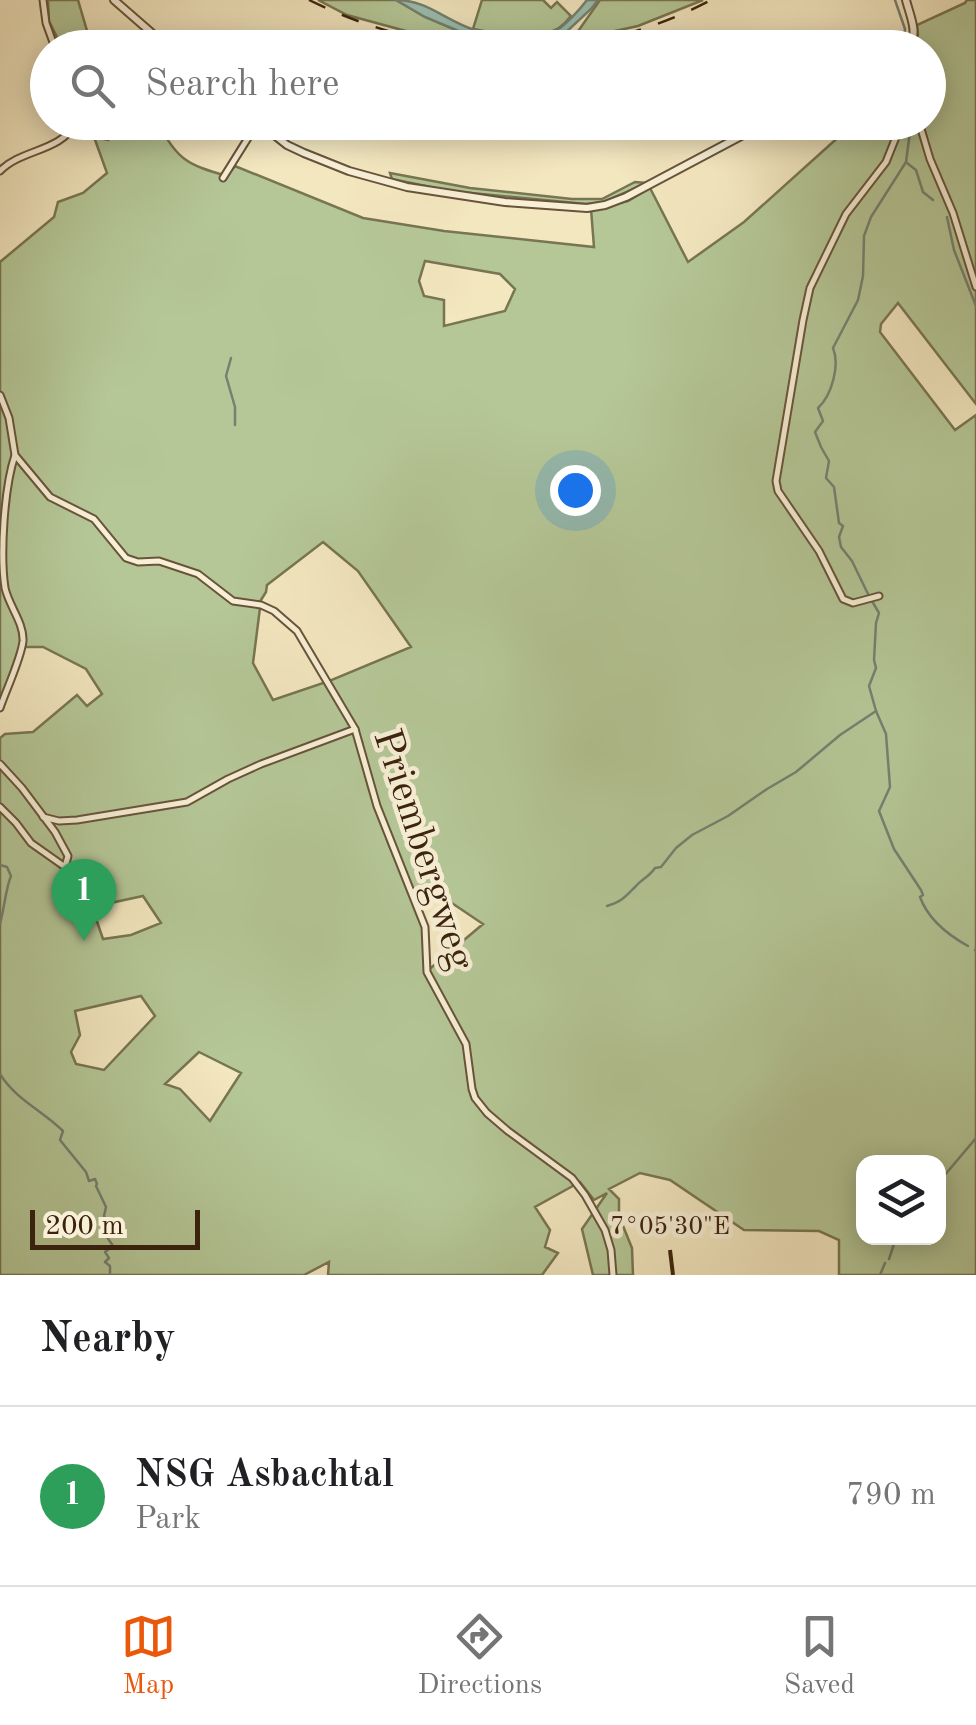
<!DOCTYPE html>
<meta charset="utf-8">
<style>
body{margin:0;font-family:"Old Standard TT",serif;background:#f6f6f6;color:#202124}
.controls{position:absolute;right:30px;bottom:30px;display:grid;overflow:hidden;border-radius:20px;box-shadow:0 5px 25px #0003}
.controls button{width:90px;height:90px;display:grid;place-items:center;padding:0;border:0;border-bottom:2px solid #e0e0e0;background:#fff;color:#202124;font:50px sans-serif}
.scale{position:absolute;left:30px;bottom:25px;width:170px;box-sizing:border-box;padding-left:10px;border:5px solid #3b230d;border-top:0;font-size:28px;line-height:35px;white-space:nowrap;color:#3b230d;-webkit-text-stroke:8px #f7efd6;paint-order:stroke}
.you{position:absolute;left:575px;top:490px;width:35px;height:35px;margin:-25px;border:8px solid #fff;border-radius:50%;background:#1a73e8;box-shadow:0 0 0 15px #1a73e833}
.badge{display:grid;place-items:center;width:65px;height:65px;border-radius:50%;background:#ea580c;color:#fff;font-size:32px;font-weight:700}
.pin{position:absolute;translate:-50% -82px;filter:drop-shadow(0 2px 5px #0008)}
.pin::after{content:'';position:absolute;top:52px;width:35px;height:30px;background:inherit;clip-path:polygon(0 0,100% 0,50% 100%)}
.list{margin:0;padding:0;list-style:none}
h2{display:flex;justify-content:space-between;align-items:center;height:130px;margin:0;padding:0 40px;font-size:42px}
h2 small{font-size:32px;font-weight:400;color:#757577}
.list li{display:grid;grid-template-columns:65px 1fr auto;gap:30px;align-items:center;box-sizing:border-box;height:180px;padding:0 40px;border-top:2px solid #e0e0e0}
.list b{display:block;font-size:38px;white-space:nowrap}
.list p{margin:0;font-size:32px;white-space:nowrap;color:#757577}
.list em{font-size:32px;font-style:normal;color:#757577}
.icon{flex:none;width:55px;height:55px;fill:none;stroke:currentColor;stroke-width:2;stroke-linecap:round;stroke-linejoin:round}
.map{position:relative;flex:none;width:976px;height:1275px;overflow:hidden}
.search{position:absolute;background:#fff;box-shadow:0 5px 25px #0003;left:30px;right:30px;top:30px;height:110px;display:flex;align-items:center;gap:25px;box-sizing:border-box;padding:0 35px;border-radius:55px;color:#757577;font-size:38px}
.sheet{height:310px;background:#fff}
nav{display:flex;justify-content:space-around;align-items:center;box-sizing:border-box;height:140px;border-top:2px solid #e0e0e0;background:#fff;font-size:28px;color:#757577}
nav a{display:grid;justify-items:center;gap:5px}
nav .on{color:#ea580c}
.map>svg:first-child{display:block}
.green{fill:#b5c797;stroke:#787552;stroke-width:2.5;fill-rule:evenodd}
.water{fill:#9bc0b3;stroke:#758171;stroke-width:2.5}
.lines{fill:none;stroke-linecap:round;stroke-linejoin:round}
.stream{stroke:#758171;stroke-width:2.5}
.minor-casing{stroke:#69543a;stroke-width:9}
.tertiary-casing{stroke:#69543a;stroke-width:10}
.minor{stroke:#f7efd6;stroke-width:5}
.tertiary{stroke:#f7efd6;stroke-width:6}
.rail{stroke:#3b230d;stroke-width:2.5;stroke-dasharray:18 18;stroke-linecap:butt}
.ticks{fill:none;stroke:#3b230d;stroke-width:4}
.labels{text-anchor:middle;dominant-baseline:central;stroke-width:9;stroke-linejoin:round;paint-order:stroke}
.street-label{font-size:40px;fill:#3b230d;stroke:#f7efd6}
.ticks-label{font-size:25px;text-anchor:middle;fill:#3b230d;stroke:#f7efd6;stroke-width:9;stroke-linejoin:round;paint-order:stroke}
</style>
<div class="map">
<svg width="976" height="1275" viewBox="0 0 976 1275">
<rect width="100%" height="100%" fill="#f3e7c0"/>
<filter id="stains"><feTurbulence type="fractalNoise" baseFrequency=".002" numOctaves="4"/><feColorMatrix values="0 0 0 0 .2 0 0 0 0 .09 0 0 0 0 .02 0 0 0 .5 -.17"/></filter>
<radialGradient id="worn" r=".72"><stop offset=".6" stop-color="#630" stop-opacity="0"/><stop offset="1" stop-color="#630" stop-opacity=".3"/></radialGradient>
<g class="green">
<path d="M48,0H78L90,41L97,47H62L49,21Z"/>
<path d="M318,0H396L425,17L473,37L482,41L505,42L478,47L450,43L347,15Z"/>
<path d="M482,0H543L551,8L557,2L571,16C568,20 563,25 559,28C539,40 495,34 473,29Z"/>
<path d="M600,0H703L638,26L564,42L579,30Z"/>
<path d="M967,0H976V404L898,303L881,324L880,332L955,430L976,415V1275H839V1240L819,1231L744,1230L670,1180L640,1173L609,1189L619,1199V1216L632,1248L633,1275H593L582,1229L607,1193L594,1200L580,1182L535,1207L550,1230L545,1247L558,1253L542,1275H328L329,1262L304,1275H0V738L5,734L33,732L77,695L87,706L102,694L86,669L43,647H23L17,654L0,704V262L54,217L58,202L83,193L107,173L94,137L108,140L107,127L111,123H158C177,160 188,165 227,176L235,166L363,218L444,231L594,247L591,209L628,201L650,188L688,262L744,222L843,133L840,123L928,122L929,106L932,105L943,91L928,48L910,47L918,35L917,25L965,3ZM425,261L500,274L515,289L505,311L444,326V300L424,296L419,281ZM323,542L358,571L411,647L329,681L351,717L362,742L370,780L413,894L423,907L434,891L483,924L426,972L424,958V928L389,845L368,786L359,742L326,682L273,700L253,663L261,600L266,592L267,585ZM143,896L161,923L131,935L103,939L92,907ZM141,996L155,1016L104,1070L76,1064L71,1052L80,1035L75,1011ZM199,1052L241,1073L210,1121L180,1089L165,1084ZM864,1162H938V1238H864Z"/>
<path d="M390,173L470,188L572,199H602L635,182L647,183L604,202L586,204L450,191L392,179Z"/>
</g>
<path class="water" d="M396,0C427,0 446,21 475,30C494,36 543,39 560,28C569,21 580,9 587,0H598L591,9L561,37L537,44L482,41L425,17Z"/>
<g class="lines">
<g class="stream">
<path d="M895,0L905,29L904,38"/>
<path d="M907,163L916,170L923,192L933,200"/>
<path d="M947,217L954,250L976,306"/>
<path d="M231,358L226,376L235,407V425"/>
<path d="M868,594L852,561L841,547L839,537L843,526L839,523L834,487L826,478L829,461L821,447L815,432L823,421L818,408C832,395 840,365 833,348L858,300L863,276L864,236L871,217L906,162L911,124"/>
<path d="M872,601L879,613L876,623L874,660L876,668L869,686L876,711L886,734L890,787L879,811L894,849L921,890L923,895L920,897C928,919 948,935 968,946"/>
<path d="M0,865L7,867L11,876C6,887 4,910 0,924"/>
<path d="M607,906C622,902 626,896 636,886C642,879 649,877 655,868L661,867L676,848L692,835L728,816L767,789L796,772L840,735L876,711"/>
<path d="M975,950L976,951"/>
<path d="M0,1074C15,1099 43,1111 63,1131L60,1140L86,1172L89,1181L95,1179L97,1184L96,1186L106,1207L104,1216L110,1229L105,1234L113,1246L105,1252L109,1258L105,1262L110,1266V1275"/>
<path d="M938,1183L976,1138"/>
<path d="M889,1259L896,1238"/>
<path d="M880,1275L885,1263"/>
</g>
<defs>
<g id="minor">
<path d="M43,0L46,23L55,48"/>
<path d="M919,122L930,159L953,213L976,287"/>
<path d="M0,171C23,148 59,153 77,122"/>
<path d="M223,178L258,122"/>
<path d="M0,395L9,418L15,455L50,497L94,519L126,558L138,562L159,561L198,574L233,601L261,605L274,611L297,631L355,729L377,806L425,927L427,972L466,1044L472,1089L475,1098L487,1113L508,1131L572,1178L585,1195L605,1230L611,1250L613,1275"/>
<path d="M879,596L853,603L843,599L819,551L778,491L776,481L803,320L810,288L846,214L886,162L902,122"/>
<path d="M0,708C6,690 21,659 23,641C24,623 9,606 5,588C0,555 4,488 15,455"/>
<path d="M0,764L22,788L55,832L68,856L65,867L31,843L16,823L0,807"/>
<path d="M43,817L59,821L77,820L187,802L228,779L261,764L355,729"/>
</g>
<g id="tertiary">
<path d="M114,0L169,48"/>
<path d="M906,0C910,16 919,33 909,48"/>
<path d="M258,122L287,145L304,153L349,171L407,187L505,202L587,208L605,205L626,197L741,136"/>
<path d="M743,135L766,122"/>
</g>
</defs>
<use href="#minor" class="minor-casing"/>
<use href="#tertiary" class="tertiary-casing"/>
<use href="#minor" class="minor"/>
<use href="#tertiary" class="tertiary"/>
<g class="rail">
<path d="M309,0C360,25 413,41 469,48"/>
<path d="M553,48C608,42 662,26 711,0"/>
</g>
</g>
<path class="ticks" d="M670,1250L673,1275"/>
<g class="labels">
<g class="street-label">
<text transform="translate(422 850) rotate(72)">Priembergweg</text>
</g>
</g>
<g class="ticks-label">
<text x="670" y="1234">7°05'30"E</text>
</g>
<rect width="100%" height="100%" filter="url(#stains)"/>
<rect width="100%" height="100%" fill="url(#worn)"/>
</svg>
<div class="controls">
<button><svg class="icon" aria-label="layers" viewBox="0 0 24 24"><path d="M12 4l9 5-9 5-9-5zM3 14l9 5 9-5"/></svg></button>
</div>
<div class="scale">200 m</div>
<div class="you"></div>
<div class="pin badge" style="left:84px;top:941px;background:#2e9e5b">1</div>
<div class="search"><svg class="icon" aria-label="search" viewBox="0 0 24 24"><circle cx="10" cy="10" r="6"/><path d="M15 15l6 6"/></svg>Search here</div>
</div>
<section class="sheet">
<h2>Nearby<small></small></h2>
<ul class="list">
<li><span class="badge" style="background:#2e9e5b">1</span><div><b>NSG Asbachtal</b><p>Park</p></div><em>790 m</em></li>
</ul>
</section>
<nav>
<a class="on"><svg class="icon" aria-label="map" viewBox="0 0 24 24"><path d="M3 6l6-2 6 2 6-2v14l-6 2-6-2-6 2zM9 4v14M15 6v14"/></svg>Map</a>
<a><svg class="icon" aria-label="directions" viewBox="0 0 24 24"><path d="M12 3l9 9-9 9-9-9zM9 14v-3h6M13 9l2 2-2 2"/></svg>Directions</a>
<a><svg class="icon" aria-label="saved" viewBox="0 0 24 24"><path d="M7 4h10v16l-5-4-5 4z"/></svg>Saved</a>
</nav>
